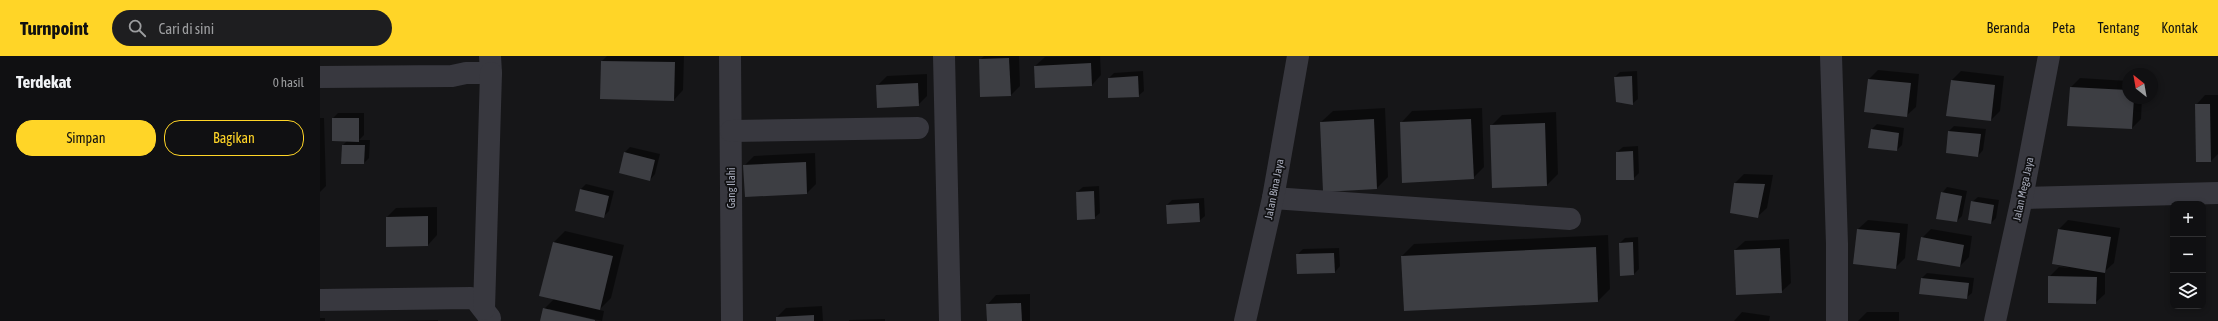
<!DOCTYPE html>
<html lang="id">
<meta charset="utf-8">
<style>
body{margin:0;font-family:"Asap Condensed",sans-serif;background:#1e1e20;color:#f1f3f6}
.controls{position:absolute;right:12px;bottom:12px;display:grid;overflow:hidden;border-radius:8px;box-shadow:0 2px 6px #0003}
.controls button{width:36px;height:36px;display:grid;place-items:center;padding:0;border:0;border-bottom:1px solid #303032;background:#101012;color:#f1f3f6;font:20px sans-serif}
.compass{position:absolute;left:1802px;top:12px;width:36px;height:36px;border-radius:50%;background:#101012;box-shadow:0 2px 6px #0003;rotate:329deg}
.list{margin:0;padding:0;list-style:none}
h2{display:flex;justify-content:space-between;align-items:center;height:52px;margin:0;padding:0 16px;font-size:17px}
h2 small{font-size:13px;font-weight:400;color:#9c9d9f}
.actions{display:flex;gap:8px;padding:12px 16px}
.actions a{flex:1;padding:9px 0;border:1px solid #ffd527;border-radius:16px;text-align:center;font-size:14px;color:#ffd527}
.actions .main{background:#ffd527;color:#111}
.icon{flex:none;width:22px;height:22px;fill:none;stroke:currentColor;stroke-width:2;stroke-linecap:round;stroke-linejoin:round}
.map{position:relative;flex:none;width:1898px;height:265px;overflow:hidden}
header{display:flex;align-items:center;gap:24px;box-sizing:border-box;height:56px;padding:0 20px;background:#ffd527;color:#111}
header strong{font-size:19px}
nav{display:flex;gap:22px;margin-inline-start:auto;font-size:14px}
.search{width:280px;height:36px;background:#1e1e20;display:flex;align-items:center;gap:10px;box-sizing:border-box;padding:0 14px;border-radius:22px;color:#9c9d9f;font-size:15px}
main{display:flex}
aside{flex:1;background:#101012}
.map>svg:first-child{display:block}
.shadow{fill:#0007}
.building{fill:#3d3e43}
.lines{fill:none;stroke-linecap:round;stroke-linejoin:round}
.minor{stroke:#38383f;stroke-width:22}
.labels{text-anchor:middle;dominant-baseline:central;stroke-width:3.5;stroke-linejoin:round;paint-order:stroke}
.street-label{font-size:11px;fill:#a6aab9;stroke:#111113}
</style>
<header>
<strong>Turnpoint</strong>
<div class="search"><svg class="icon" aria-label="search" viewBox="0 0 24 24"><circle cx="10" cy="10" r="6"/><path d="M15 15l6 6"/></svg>Cari di sini</div>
<nav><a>Beranda</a><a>Peta</a><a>Tentang</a><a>Kontak</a></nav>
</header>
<main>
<aside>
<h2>Terdekat<small>0 hasil</small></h2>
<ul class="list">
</ul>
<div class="actions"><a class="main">Simpan</a><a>Bagikan</a></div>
</aside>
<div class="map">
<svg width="1898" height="265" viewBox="0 0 1898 265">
<rect width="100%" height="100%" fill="#161618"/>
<g class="shadow">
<path d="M287,0H364L363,34L354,44L282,5Z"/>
<path d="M664,0H699L700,30L691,39L660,4Z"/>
<path d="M780,0L781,19L772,29L715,10L725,1Z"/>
<path d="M1558,14L1599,18L1596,51L1586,60L1549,23Z"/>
<path d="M823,15L824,35L818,40L789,22L794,17Z"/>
<path d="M1317,15L1318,43L1312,48L1295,21L1300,16Z"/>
<path d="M1641,15L1684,20L1680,55L1671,64L1632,24Z"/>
<path d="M607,18V40L598,49L557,30L567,20Z"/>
<path d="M1760,22L1808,25V42H1822L1821,63L1812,72L1751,31Z"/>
<path d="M1885,39H1898V98L1891,105H1877L1876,49Z"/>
<path d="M1065,52L1068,121L1057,132L1001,66L1013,55Z"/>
<path d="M1162,52L1164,111L1153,122L1081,67L1092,55Z"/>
<path d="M1236,56L1238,118L1227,129L1171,70L1182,59Z"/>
<path d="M18,57H44V79L39,84H50L49,102L44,107L23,89L27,85L13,62Z"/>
<path d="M0,62H4L6,130L0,136Z"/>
<path d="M1557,68L1584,72L1582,89L1577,94L1551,74Z"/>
<path d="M1634,70L1666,73L1663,94L1658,100L1629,75Z"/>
<path d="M1318,90L1319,117L1313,123L1297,96L1303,91Z"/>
<path d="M310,91L340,98L335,118L330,124L305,96Z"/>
<path d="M495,97L496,128L487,137L424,110L434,100Z"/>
<path d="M1424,118L1453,119L1447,152L1437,161L1415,127Z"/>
<path d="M266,128L294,135L289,155L283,161L261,133Z"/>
<path d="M779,130L780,157L774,162L757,136L763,131Z"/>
<path d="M1627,131L1647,135L1642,160L1637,165L1622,137Z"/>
<path d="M1658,141L1679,144L1676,162L1671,167L1652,146Z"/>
<path d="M884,142L885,160L879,165L847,149L852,144Z"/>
<path d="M117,151V179L108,189L67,190V161L76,152Z"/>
<path d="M1548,164L1588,168L1585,202L1575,212L1538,173Z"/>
<path d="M1748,164L1800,172L1794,207L1785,215V238L1775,247L1729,221L1739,211L1749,212L1733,208L1739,173Z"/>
<path d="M1611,173L1652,180L1649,201L1640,210L1602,182Z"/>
<path d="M245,175L304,189L291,242L279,254L284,255L282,265L229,253V255L274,265H221L224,253L234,243V186Z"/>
<path d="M1288,179L1290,233L1278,245L1082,200L1094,188Z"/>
<path d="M1318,181L1319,213L1314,218L1300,187L1305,182Z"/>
<path d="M1469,183L1471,227L1461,236L1415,194L1425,185Z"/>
<path d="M1019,192L1020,210L1015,216L977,199L983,193Z"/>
<path d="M1607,217L1654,222L1652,237L1646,242L1600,237L1602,222Z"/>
<path d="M710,238V265H668L667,249L676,239Z"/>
<path d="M502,250L503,265H457V261L466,252Z"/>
<path d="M1422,256L1450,260L1449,265H1414Z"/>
<path d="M1547,256H1579V265H1538Z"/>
<rect x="0" y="262" width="5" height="3"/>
<path d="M565,263V265H529V264Z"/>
<path d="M118,264V265H75Z"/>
</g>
<g class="building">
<path d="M689,2L691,40L660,41L659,3Z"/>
<path d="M281,5L355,6L354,45L280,43Z"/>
<path d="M771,7L772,30L715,32L714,10Z"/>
<path d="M818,20L819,41L788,42V22Z"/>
<path d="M1312,20L1313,49L1296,46L1294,21Z"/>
<path d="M1548,23L1591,27L1587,61L1544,56Z"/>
<path d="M1631,24L1675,29L1671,65L1626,60Z"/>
<path d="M598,27L599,50L557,52L556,29Z"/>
<path d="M1750,31L1808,34V42H1814L1812,73L1747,70Z"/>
<path d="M1875,48H1890L1891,106H1876Z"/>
<path d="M12,62H39V86L12,85Z"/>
<path d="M1054,63L1057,133L1003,136L1000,66Z"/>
<path d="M1151,63L1154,123L1082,127L1080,66Z"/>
<path d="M1225,67L1227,130L1172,132L1170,69Z"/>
<path d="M1551,73L1579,77L1577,95L1548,92Z"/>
<path d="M1628,75L1661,78L1658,101L1626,97Z"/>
<path d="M22,89H45L44,108H21Z"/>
<path d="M1313,95L1314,124H1296V96Z"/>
<path d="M304,96L335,104L330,125L299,117Z"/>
<path d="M486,106L487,138L425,141L423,109Z"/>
<path d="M1414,127L1445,128L1438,162L1410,157Z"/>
<path d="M260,133L289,140L284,162L255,155Z"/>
<path d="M774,135L775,163L757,164L756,136Z"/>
<path d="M1621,136L1642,140L1637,166L1616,163Z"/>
<path d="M1651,145L1674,149L1671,168L1648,164Z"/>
<path d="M879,147L880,166L847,168L846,149Z"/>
<path d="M108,160V190L66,191V161Z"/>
<path d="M1537,173L1580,177L1576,213L1533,208Z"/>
<path d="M1738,173L1791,181L1785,217L1732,208Z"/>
<path d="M1601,181L1644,189L1640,211L1597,204Z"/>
<path d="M233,186L293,200L280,254L219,240Z"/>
<path d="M1313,186L1314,219L1300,220L1299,187Z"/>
<path d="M1276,191L1278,246L1084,255L1081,200Z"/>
<path d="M1460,192L1462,237L1416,239L1414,194Z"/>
<path d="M1014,197L1015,217L977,218L976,198Z"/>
<path d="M1728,220L1777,221L1776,248L1728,247Z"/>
<path d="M1601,222L1649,227L1647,243L1599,238Z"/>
<path d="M701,247L702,265H667L666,248Z"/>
<path d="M223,252L275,264V265H220Z"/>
<path d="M494,259V265H456V261Z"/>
</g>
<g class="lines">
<g class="minor">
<path d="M410,0L412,265"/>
<path d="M624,0L630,265"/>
<path d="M1511,0L1517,188V265"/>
<path d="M0,21L132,20L146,17H171L170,0"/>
<path d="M411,75L598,72"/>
<path d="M953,142L1250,163"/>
<path d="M1702,142L1898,137"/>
<path d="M0,244L151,242L156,244L170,262"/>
<path d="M164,253L171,17"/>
<path d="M925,265L953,142L978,0"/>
<path d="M1675,265L1702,142L1729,0"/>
</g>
</g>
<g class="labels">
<g class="street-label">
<text transform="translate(411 132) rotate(-90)">Gang Ilahi</text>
<text transform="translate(954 133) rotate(-79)">Jalan Bina Jaya</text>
<text transform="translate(1703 133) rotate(-78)">Jalan Mega Jaya</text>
</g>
</g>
</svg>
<div class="controls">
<button>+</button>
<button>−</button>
<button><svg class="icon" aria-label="layers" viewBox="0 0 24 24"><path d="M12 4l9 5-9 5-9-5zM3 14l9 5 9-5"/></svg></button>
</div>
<svg class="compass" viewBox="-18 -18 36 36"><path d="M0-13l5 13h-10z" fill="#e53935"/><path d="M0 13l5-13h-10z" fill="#9c9d9f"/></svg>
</div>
</main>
